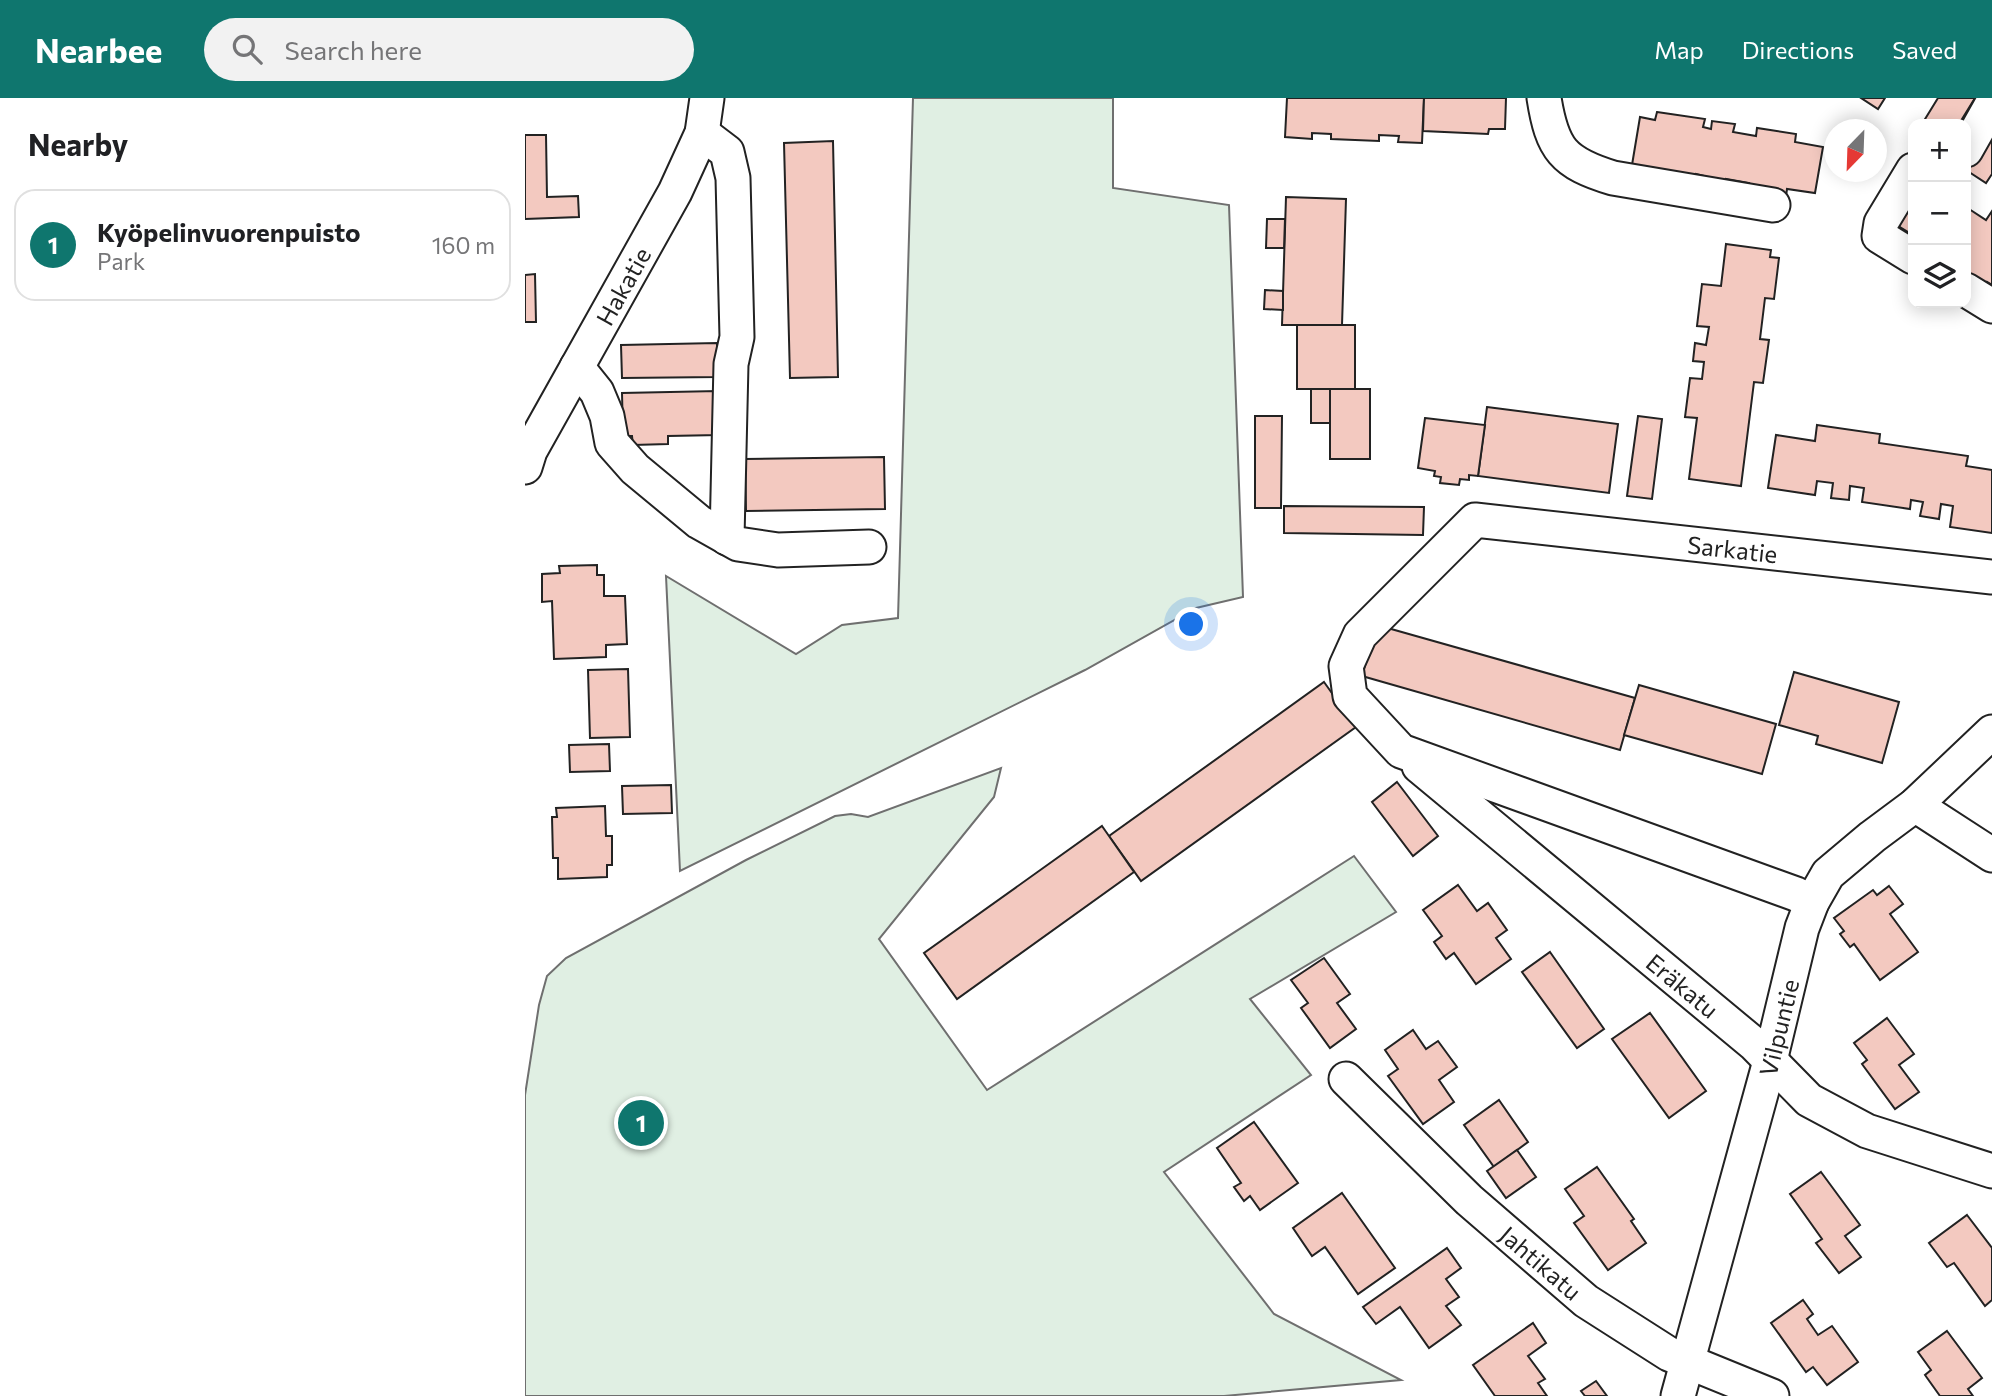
<!DOCTYPE html>
<meta charset="utf-8">
<style>
body{margin:0;font-family:Commissioner,sans-serif;background:#f2f2f2;color:#202124}
.controls{position:absolute;right:21px;top:21px;display:grid;overflow:hidden;border-radius:14px;box-shadow:0 4px 18px #0003}
.controls button{width:63px;height:63px;display:grid;place-items:center;padding:0;border:0;border-bottom:2px solid #e0e0e0;background:#fff;color:#202124;font:35px sans-serif}
.compass{position:absolute;left:1299px;top:21px;width:63px;height:63px;border-radius:50%;background:#fff;box-shadow:0 4px 18px #0003;rotate:203deg}
.you{position:absolute;left:667px;top:527px;width:24px;height:24px;margin:-18px;border:5px solid #fff;border-radius:50%;background:#1a73e8;box-shadow:0 0 0 10px #1a73e833}
.badge{display:grid;place-items:center;width:46px;height:46px;border-radius:50%;background:#0f766e;color:#fff;font-size:23px;font-weight:700}
.pin{position:absolute;translate:-50% -50%;border:4px solid #fff;box-shadow:0 2px 7px #0006}
.list{margin:0;padding:0;list-style:none}
h2{display:flex;justify-content:space-between;align-items:center;height:91px;margin:0;padding:0 28px;font-size:30px}
h2 small{font-size:23px;font-weight:400;color:#757577}
.list li{display:grid;grid-template-columns:46px 1fr auto;gap:21px;align-items:center;box-sizing:border-box;height:112px;margin:0 14px 14px;padding:0 14px;border:2px solid #e0e0e0;border-radius:21px}
.list b{display:block;font-size:26px;white-space:nowrap}
.list p{margin:0;font-size:23px;white-space:nowrap;color:#757577}
.list em{font-size:23px;font-style:normal;color:#757577}
.icon{flex:none;width:38px;height:38px;fill:none;stroke:currentColor;stroke-width:2;stroke-linecap:round;stroke-linejoin:round}
.map{position:relative;flex:none;width:1467px;height:1298px;overflow:hidden}
header{display:flex;align-items:center;gap:42px;box-sizing:border-box;height:98px;padding:0 35px;background:#0f766e;color:#fff}
header strong{font-size:33px}
nav{display:flex;gap:38px;margin-inline-start:auto;font-size:24px}
.search{width:490px;height:63px;background:#f2f2f2;display:flex;align-items:center;gap:18px;box-sizing:border-box;padding:0 24px;border-radius:38px;color:#757577;font-size:26px}
main{display:flex}
aside{flex:1;background:#fff}
.map>svg:first-child{display:block}
.green{fill:#e0efe3;stroke:#6f6f6f;stroke-width:2}
.building{fill:#f3c9c0;stroke:#222;stroke-width:2}
.lines{fill:none;stroke-linecap:round;stroke-linejoin:round}
.minor-casing{stroke:#222;stroke-width:37}
.minor{stroke:#fff;stroke-width:33}
.labels{text-anchor:middle;dominant-baseline:central;stroke-width:5;stroke-linejoin:round;paint-order:stroke}
.street-label{font-size:24px;fill:#222;stroke:#fff}
</style>
<header>
<strong>Nearbee</strong>
<div class="search"><svg class="icon" aria-label="search" viewBox="0 0 24 24"><circle cx="10" cy="10" r="6"/><path d="M15 15l6 6"/></svg>Search here</div>
<nav><a>Map</a><a>Directions</a><a>Saved</a></nav>
</header>
<main>
<aside>
<h2>Nearby<small></small></h2>
<ul class="list">
<li><span class="badge">1</span><div><b>Kyöpelinvuorenpuisto</b><p>Park</p></div><em>160 m</em></li>
</ul>
</aside>
<div class="map">
<svg width="1467" height="1298" viewBox="0 0 1467 1298">
<rect width="100%" height="100%" fill="#fff"/>
<g class="green">
<path d="M388,0H588V90L704,107L718,499L671,510L560,572L155,773L141,478L271,556L317,527L373,520Z"/>
<path d="M476,670L469,699L354,841L462,992L829,758L871,814L725,901L786,977L639,1074L749,1216L876,1282L699,1298H0V997L14,907L22,878L41,860L221,762L310,718L326,716L343,719Z"/>
</g>
<g class="building">
<path d="M762,0H899L897,45L873,44L874,38L854,37V43L806,41V36L787,35V41L760,39Z"/>
<path d="M899,0H981L980,31H964L963,36L898,33Z"/>
<path d="M1336,0H1360L1353,11Z"/>
<path d="M1413,0H1450L1434,26H1397Z"/>
<path d="M1132,14L1180,21L1178,29L1186,31L1187,23L1210,26L1208,34L1231,38L1232,30L1271,36L1270,44L1298,49L1290,95L1262,91L1261,99L1222,92L1224,85L1201,81L1200,89L1177,85L1179,78L1171,76L1170,84L1122,76L1123,69L1107,67L1115,19L1130,22Z"/>
<path d="M1467,24V76L1461,85L1441,72V66Z"/>
<path d="M0,37H21L22,99L53,98L54,119L0,121Z"/>
<path d="M308,43L313,279L265,280L259,45Z"/>
<path d="M1388,97V137L1370,126Z"/>
<path d="M761,99L821,101L817,227H757Z"/>
<path d="M1441,109L1461,122L1467,113V187L1462,184L1458,191L1441,180Z"/>
<path d="M742,121H760L759,150H741Z"/>
<path d="M1201,146L1246,152L1245,159L1254,160L1249,201L1240,200L1235,241L1244,242L1238,285L1229,284L1216,388L1164,381L1172,320L1160,319L1165,280L1177,281L1179,264L1168,263L1170,245L1181,247L1184,229L1172,228L1177,186L1196,188Z"/>
<path d="M10,176L11,224H0V177Z"/>
<path d="M740,192L758,193V212L739,211Z"/>
<rect x="772" y="227" width="58" height="64"/>
<path d="M192,245L193,279L97,280L96,247Z"/>
<rect x="786" y="291" width="19" height="34"/>
<rect x="805" y="291" width="40" height="70"/>
<path d="M193,293L194,337L143,338V346L108,347L107,338H98L97,295Z"/>
<path d="M962,309L1093,326L1084,395L953,378Z"/>
<path d="M730,318H757L756,410H730Z"/>
<path d="M1113,318L1137,321L1127,401L1102,398Z"/>
<path d="M900,320L960,327L953,378L944,377V382L935,381L934,387L915,385L916,379L909,378L910,373L893,370Z"/>
<path d="M1292,327L1355,336L1354,345L1443,358L1441,368L1467,372V435L1425,429L1428,408L1416,406L1414,421L1395,418L1398,404L1386,402L1385,411L1337,404L1339,390L1325,388L1324,402L1306,400L1308,385L1292,383L1290,397L1243,390L1251,337L1290,343Z"/>
<path d="M359,359L360,411L221,413L220,361Z"/>
<path d="M759,408L899,409L898,437L759,435Z"/>
<path d="M72,467V477H79V498H100L102,546L81,547V559L29,561L27,503L17,504V476L35,475L34,468Z"/>
<path d="M852,527L1110,600L1095,652L837,578Z"/>
<path d="M103,571L105,639L65,640L63,572Z"/>
<path d="M1269,574L1374,604L1357,665L1291,646L1293,638L1254,627Z"/>
<path d="M799,584L831,629L616,783L584,738Z"/>
<path d="M1114,587L1251,626L1237,676L1099,637Z"/>
<path d="M84,646L85,673L45,674L44,647Z"/>
<path d="M872,684L913,738L888,758L847,704Z"/>
<path d="M146,687L147,715L98,716L97,688Z"/>
<path d="M80,708L81,738H87V767H82V779L33,781V760H28L27,719H32L31,710Z"/>
<path d="M577,728L609,774L432,901L399,855Z"/>
<path d="M933,787L952,813L963,805L982,832L971,840L986,861L951,886L929,855L921,861L909,844L917,838L898,812Z"/>
<path d="M1364,788L1378,806L1365,816L1393,854L1355,882L1329,846L1325,849L1315,836L1319,833L1309,820L1348,792L1352,797Z"/>
<path d="M1025,854L1079,931L1052,950L997,874Z"/>
<path d="M799,860L825,896L812,905L831,931L805,950L776,910L783,905L766,882Z"/>
<path d="M1125,915L1181,993L1144,1020L1087,941Z"/>
<path d="M1362,920L1389,956L1374,967L1394,994L1370,1011L1337,966L1342,962L1329,945Z"/>
<path d="M888,932L901,951L913,943L932,969L914,982L929,1004L898,1026L863,978L873,971L860,952Z"/>
<path d="M974,1002L1003,1044L969,1069L939,1027Z"/>
<path d="M729,1024L773,1085L735,1112L725,1098L719,1103L709,1089L716,1085L692,1050Z"/>
<path d="M992,1052L1011,1079L981,1100L962,1073Z"/>
<path d="M1072,1069L1109,1121L1106,1123L1121,1145L1083,1172L1049,1125L1059,1118L1040,1091Z"/>
<path d="M1296,1074L1335,1127L1320,1138L1336,1159L1314,1175L1291,1145L1297,1141L1265,1096Z"/>
<path d="M817,1095L870,1170L833,1196L800,1149L787,1158L768,1130Z"/>
<path d="M1442,1117L1467,1150V1202L1460,1208L1429,1165L1422,1169L1404,1145Z"/>
<path d="M922,1150L936,1170L921,1181L934,1199L921,1208L936,1227L904,1250L875,1209L851,1226L838,1209Z"/>
<path d="M1278,1202L1288,1216L1282,1221L1293,1237L1307,1228L1333,1264L1302,1287L1288,1269L1281,1274L1246,1225Z"/>
<path d="M1008,1225L1021,1245L1003,1258L1020,1281L1013,1285L1022,1298H970L948,1267Z"/>
<path d="M1422,1233L1457,1280L1443,1291L1448,1298H1415L1400,1277L1406,1272L1393,1254Z"/>
<path d="M1071,1283L1082,1298H1060L1056,1293Z"/>
</g>
<g class="lines">
<defs>
<g id="minor">
<path d="M1019,0C1027,51 1038,65 1088,80L1248,107"/>
<path d="M177,35L202,54L208,80L212,239L206,266L202,440"/>
<path d="M1441,52L1467,6"/>
<path d="M1388,72L1356,125L1354,138L1388,159"/>
<path d="M1441,192L1467,208"/>
<path d="M52,269L72,294L82,318L87,345L110,371L174,424L213,446L253,452L344,449"/>
<path id="s1" d="M0,369L5,353L150,94L177,35L182,0"/>
<path id="s2" d="M894,668L1229,946L1284,1002L1342,1033L1467,1073"/>
<path d="M1390,707L1467,757"/>
<path id="s3" d="M1287,804L1271,796L876,653L825,598L821,568L835,537L950,422L1467,479"/>
<path id="s4" d="M821,981L944,1102L1061,1203L1144,1256L1247,1298"/>
<path id="s5" d="M1153,1298L1245,963L1277,830L1287,804L1303,776L1347,739L1390,707L1467,634"/>
</g>
</defs>
<use href="#minor" class="minor-casing"/>
<use href="#minor" class="minor"/>
</g>
<g class="labels">
<g class="street-label">
<text stroke="none"><textPath href="#s1" startOffset="206">Hakatie</textPath></text>
<text stroke="none"><textPath href="#s3" startOffset="999">Sarkatie</textPath></text>
<text stroke="none"><textPath href="#s2" startOffset="343">Eräkatu</textPath></text>
<text stroke="none"><textPath href="#s5" startOffset="382">Vilpuntie</textPath></text>
<text stroke="none"><textPath href="#s4" startOffset="268">Jahtikatu</textPath></text>
</g>
</g>
</svg>
<div class="controls">
<button>+</button>
<button>−</button>
<button><svg class="icon" aria-label="layers" viewBox="0 0 24 24"><path d="M12 4l9 5-9 5-9-5zM3 14l9 5 9-5"/></svg></button>
</div>
<svg class="compass" viewBox="-18 -18 36 36"><path d="M0-13l5 13h-10z" fill="#e53935"/><path d="M0 13l5-13h-10z" fill="#757577"/></svg>
<div class="you"></div>
<div class="pin badge" style="left:116px;top:1025px">1</div>
</div>
</main>
